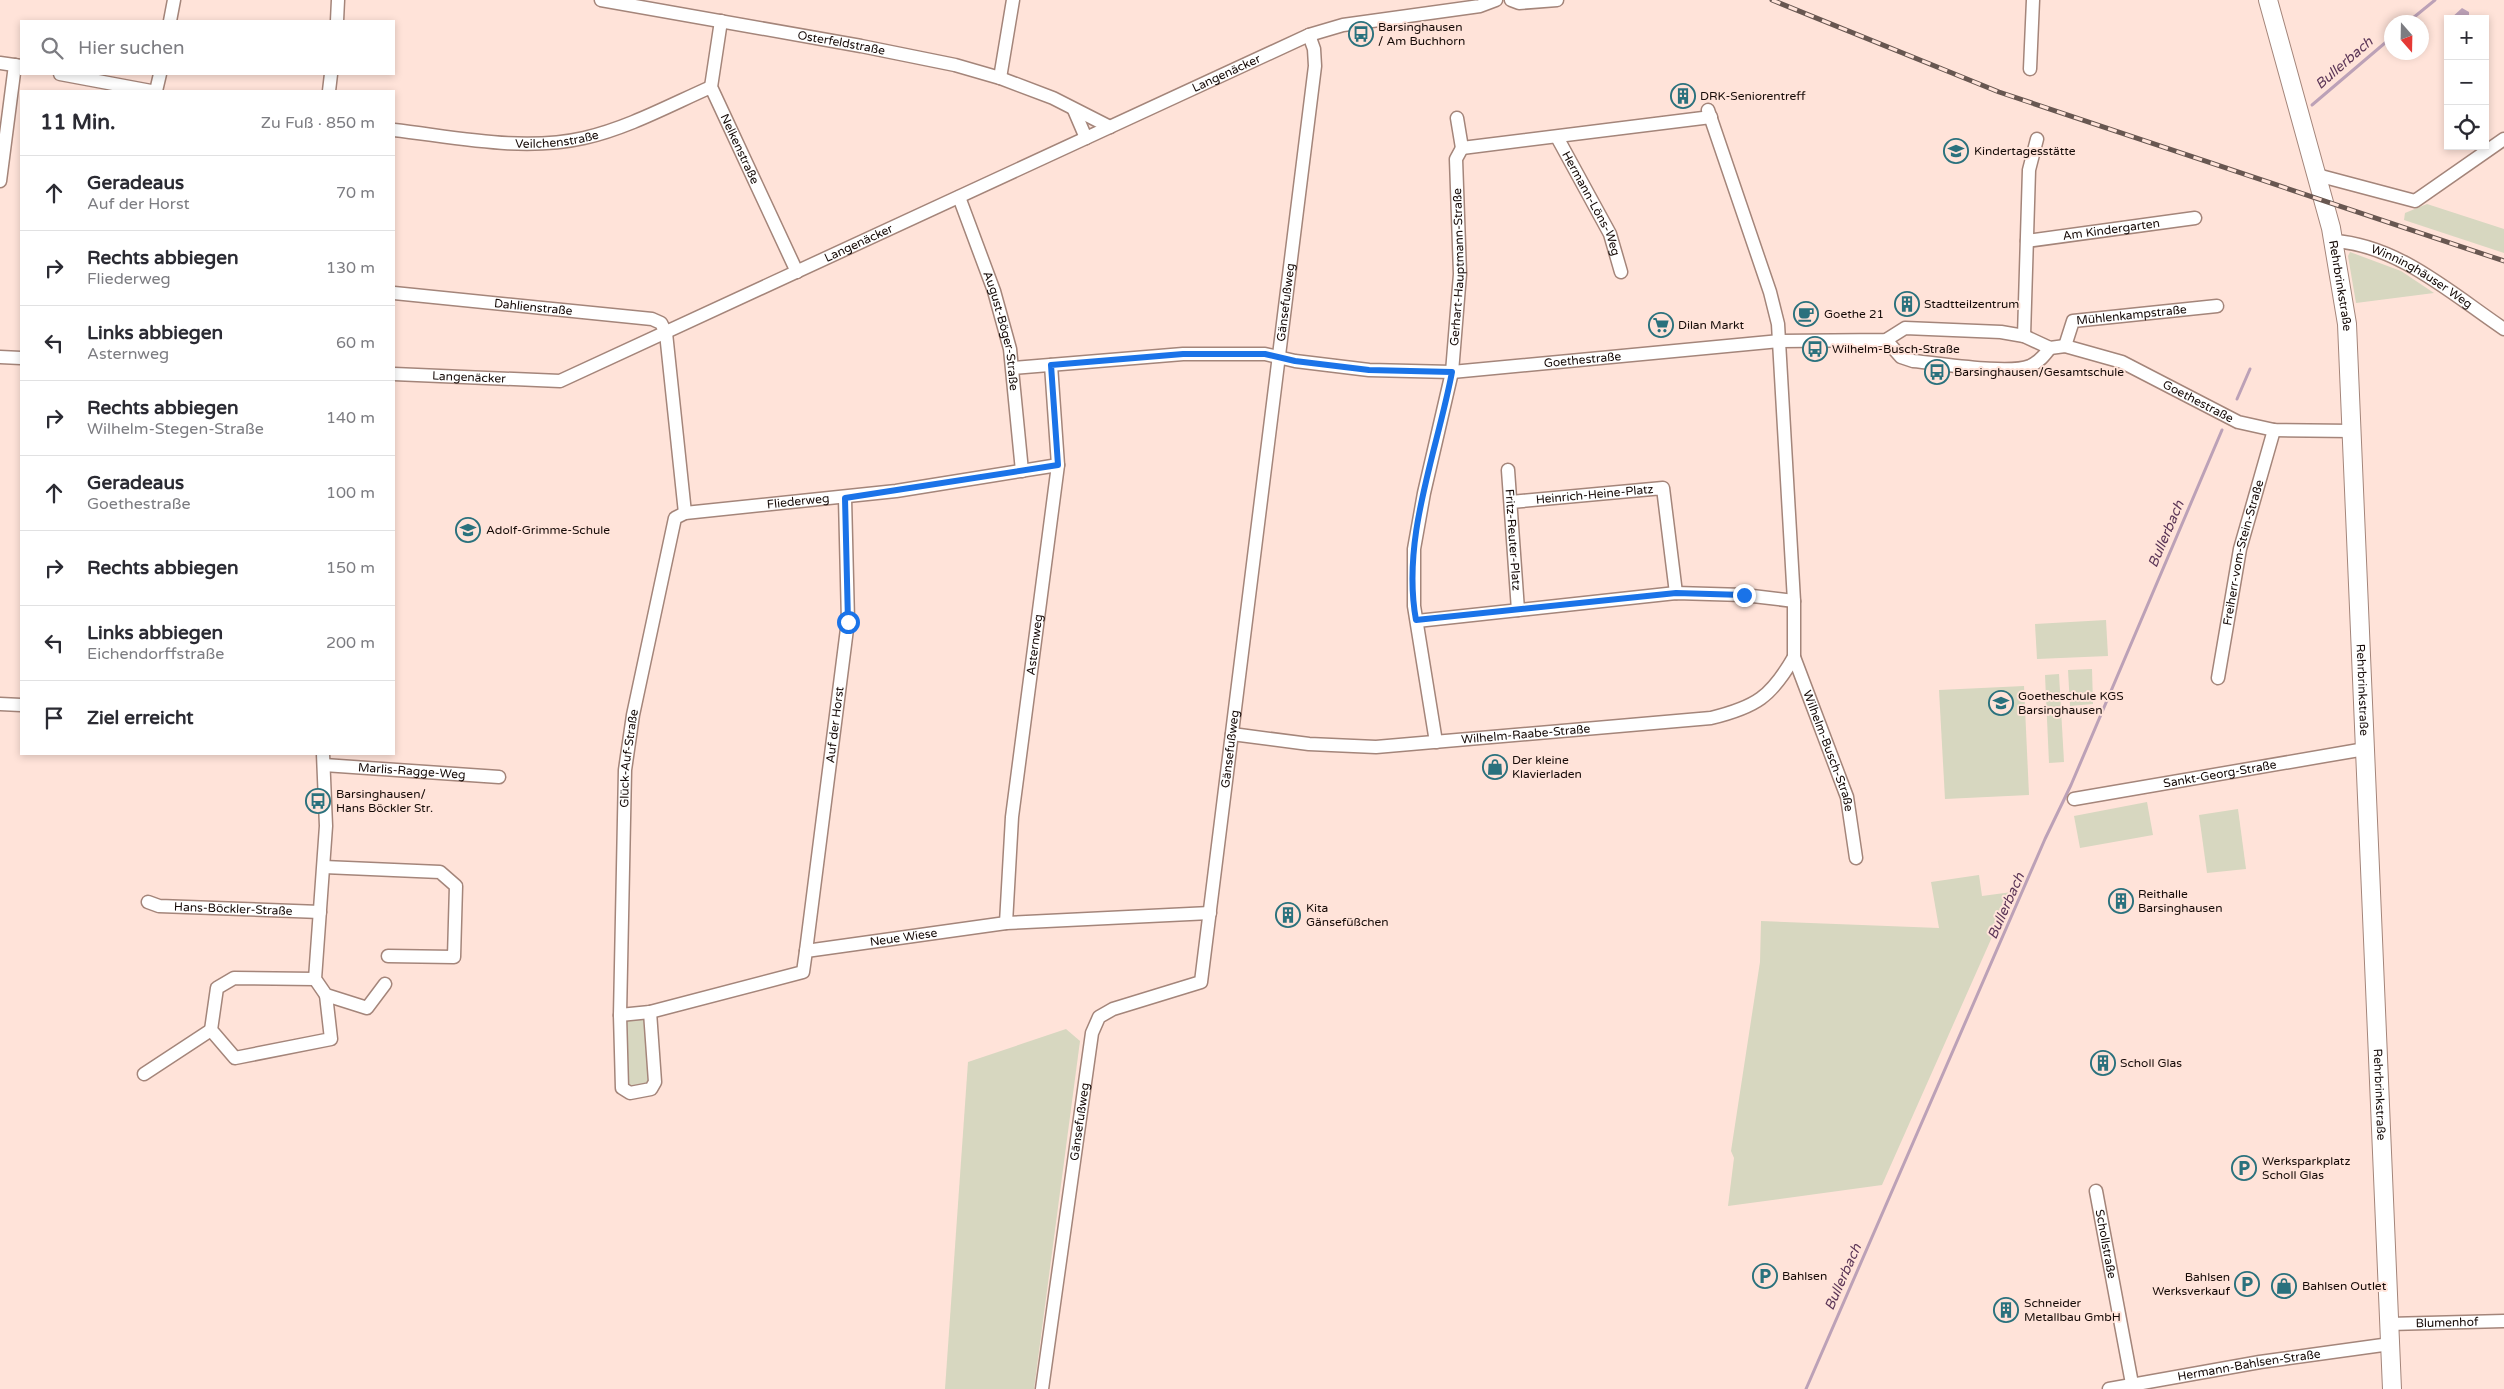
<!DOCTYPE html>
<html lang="de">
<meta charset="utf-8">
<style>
body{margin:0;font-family:"Varela Round",sans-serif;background:#f7f7f7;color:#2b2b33}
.controls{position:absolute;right:15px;top:15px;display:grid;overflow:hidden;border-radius:0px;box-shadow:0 2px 8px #0003}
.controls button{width:45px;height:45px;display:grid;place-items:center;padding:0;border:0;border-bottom:1px solid #e1e1e2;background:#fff;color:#2b2b33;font:25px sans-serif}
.compass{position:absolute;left:2384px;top:15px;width:45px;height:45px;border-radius:50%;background:#fff;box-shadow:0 2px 8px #0003;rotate:160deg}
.stop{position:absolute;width:15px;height:15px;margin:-11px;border:4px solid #1a73e8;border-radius:50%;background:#fff}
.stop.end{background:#1a73e8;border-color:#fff;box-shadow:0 1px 5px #0008}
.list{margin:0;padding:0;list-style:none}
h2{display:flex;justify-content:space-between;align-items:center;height:65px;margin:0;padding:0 20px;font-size:21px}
h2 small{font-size:16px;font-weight:400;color:#7c7c81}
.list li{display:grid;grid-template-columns:32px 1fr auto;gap:15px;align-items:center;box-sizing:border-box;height:75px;padding:0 20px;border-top:1px solid #e1e1e2}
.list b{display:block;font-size:19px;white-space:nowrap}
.list p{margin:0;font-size:16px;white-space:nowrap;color:#7c7c81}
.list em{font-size:16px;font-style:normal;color:#7c7c81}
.icon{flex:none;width:28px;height:28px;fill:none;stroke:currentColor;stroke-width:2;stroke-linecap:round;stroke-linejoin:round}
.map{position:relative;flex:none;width:2504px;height:1389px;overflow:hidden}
.search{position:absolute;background:#fff;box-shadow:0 2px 8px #0003;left:20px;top:20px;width:375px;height:55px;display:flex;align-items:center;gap:12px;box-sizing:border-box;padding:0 18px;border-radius:0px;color:#7c7c81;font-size:19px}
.panel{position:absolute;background:#fff;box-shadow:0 2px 8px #0003;left:20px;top:90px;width:375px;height:665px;border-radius:0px}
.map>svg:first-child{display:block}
.green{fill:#d7d7c0}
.water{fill:#bca1b7}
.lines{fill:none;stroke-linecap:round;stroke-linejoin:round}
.stream{stroke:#bca1b7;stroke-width:3}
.minor-casing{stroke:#a4857a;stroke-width:15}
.secondary-casing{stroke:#a4857a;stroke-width:20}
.minor{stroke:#fff;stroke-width:12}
.secondary{stroke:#fff;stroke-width:18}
.rail-casing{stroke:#685751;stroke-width:5}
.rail{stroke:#ffe3d9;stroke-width:3;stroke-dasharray:9;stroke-linecap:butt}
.route{stroke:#1a73e8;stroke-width:6}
.labels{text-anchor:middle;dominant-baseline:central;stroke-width:4;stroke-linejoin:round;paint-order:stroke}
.poi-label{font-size:12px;fill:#150a07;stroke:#ffe3d9;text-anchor:start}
.street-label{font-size:12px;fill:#150a07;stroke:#ffe3d9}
.water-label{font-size:14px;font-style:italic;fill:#5d3758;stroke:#ffe3d9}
</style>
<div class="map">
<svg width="2504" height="1389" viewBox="0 0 2504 1389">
<rect width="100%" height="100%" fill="#ffe3d9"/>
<g class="green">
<path d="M2427,204L2504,229V253L2404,220L2405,213Z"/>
<path d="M2350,252L2401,271L2434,293L2356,303L2348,256Z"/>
<path d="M2106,620L2108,656L2037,659L2035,624Z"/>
<path d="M2092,669L2093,704L2070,706L2068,670Z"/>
<path d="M2059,674L2064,762L2049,763L2045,675Z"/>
<path d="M2024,686L2029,795L1945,799L1939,690Z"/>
<path d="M2147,802L2153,835L2080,848L2074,816Z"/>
<path d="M2238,809L2246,869L2207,873L2199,815Z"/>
<path d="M1979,875L1982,896L2012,892L1882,1185L1728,1206L1734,1158L1731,1151L1760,962L1761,921L1939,928L1931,882Z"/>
<path d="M650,1012L651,1089L622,1088L620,1015Z"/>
<path d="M1066,1029L1080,1041L1034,1389H945L968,1062Z"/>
</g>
<path class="water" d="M2462,8L2469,12V17L2466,19H2450Z"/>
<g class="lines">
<g class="stream">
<path d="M2408,22L2435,0"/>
<path d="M2312,105L2392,37"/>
<path d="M2237,399L2250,369"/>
<path d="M1806,1389L2045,839L2071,785L2222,430"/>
</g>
<defs>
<g id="minor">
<path id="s1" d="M601,0L861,46L955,65L1000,78L1053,98L1110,127"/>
<path d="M1511,0L1519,3L1557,0"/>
<path d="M170,21L174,0"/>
<path d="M337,21L338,0"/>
<path id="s2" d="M721,21L711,87L797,272"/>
<path d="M0,63L21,66"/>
<path d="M2030,69L2033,0"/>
<path d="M60,74L151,91"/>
<path d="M1000,78L1013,0"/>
<path d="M156,91L160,74"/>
<path d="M329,91L331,74"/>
<path d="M1074,110L1086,138"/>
<path id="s3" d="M1708,110L1770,292L1778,324L1794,601V657L1847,797L1856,858"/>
<path d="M1457,118L1462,148L1711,117"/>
<path id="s4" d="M394,130C455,137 522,152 584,138C628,128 670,105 711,87"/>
<path id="s5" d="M1557,137L1610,234L1621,272"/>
<path d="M2317,175L2415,201L2504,139"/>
<path d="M0,181L15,65"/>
<path id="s6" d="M959,197L994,291L1010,349L1022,471"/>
<path id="s7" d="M2027,241L2195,218"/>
<path id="s8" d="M2334,241C2398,245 2452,294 2504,329"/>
<path id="s9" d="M394,293L652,319L661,323L666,333L685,513"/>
<path d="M2024,336L2029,170L2037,139"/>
<path d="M1886,340L1901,357L1913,361C1939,363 2008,375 2030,366C2039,362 2044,356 2050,348"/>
<path id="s10" d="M2065,346L2073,321L2217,306"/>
<path d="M0,357L21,358"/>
<path id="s11" d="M1014,368L1183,354H1265L1295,361L1369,370L1452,372L1780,341L1886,340L1905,328L2001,332L2024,336L2050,348L2065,346L2122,362L2238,422L2274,430L2353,431"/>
<path id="s12" d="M394,374L560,381L1309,35L1343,25L1480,6L1496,0"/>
<path id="s13" d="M1508,470L1518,610"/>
<path id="s14" d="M1511,502L1663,488L1676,593"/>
<path d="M1417,621L1676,593L1744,595L1794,601"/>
<path id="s15" d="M2218,678L2240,549L2274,430"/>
<path d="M0,704L21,705"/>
<path id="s16" d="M1232,734L1309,744L1376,747L1711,718C1756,707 1771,697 1794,657"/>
<path id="s17" d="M1436,742L1414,606V549L1424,493L1452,372L1460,274L1456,159L1462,148"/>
<path d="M323,754L326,826L315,979L326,995L367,1008L385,984"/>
<path id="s18" d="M324,765L499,777"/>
<path id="s19" d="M2074,799L2365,749"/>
<path d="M324,867L440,872L456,886L454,957L388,956"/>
<path id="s20" d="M148,902L159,906L320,912"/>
<path id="s21" d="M1006,923L1012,817L1058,465L1051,365"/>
<path id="s22" d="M806,951L848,621L845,498"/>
<path d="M315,979L234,978L217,988L211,1030L235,1058L331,1039L326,995"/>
<path id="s23" d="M650,1012L655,1082L651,1089L630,1093L622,1088L620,1015L625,770L633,715L675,518L685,513L896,491L1058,465"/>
<path id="s24" d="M620,1015L650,1012L803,972L806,951L1006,923L1210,913"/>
<path d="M144,1074L211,1030"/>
<path id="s25" d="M2096,1191L2133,1389"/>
<path id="s26" d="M2389,1324L2504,1321"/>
<path id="s27" d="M1042,1389L1092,1033L1099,1017L1113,1009L1201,982L1315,66L1314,49L1309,35"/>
<path id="s28" d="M2109,1389L2260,1362L2390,1344"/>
</g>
<g id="secondary">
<path id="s29" d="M2268,0L2331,228L2347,324L2392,1389"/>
</g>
</defs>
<use href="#minor" class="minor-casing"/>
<use href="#secondary" class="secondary-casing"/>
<use href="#minor" class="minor"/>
<use href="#secondary" class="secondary"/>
<defs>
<path id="rail" d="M1772,0L1999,92L2504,261"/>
</defs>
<use href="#rail" class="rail-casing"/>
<use href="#rail" class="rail"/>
</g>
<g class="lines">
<path class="route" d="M848,622L845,498L1058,465L1051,365L1183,354H1265L1295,361L1369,370L1452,372C1437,452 1401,538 1416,620L1676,593L1744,595"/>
</g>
<defs>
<symbol id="bus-ring" viewBox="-11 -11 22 22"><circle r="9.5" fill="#ffe3d9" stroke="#2a717d" stroke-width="1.5"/><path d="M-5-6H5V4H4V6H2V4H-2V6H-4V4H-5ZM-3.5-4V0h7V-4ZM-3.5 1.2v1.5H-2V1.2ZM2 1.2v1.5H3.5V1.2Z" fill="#2a717d"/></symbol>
<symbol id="building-ring" viewBox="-11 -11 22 22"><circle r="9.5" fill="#ffe3d9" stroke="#2a717d" stroke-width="1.5"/><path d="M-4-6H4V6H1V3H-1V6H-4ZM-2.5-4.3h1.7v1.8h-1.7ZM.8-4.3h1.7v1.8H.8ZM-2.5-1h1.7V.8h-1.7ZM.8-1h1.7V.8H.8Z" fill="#2a717d"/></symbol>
<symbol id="school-ring" viewBox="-11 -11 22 22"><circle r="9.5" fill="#ffe3d9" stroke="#2a717d" stroke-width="1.5"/><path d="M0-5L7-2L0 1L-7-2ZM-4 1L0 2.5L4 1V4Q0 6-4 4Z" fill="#2a717d"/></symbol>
<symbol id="cafe-ring" viewBox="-11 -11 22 22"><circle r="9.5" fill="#ffe3d9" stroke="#2a717d" stroke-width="1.5"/><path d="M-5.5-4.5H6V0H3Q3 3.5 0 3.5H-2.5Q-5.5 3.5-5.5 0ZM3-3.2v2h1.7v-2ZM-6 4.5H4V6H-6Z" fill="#2a717d"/></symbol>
<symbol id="supermarket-ring" viewBox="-11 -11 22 22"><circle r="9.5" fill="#ffe3d9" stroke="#2a717d" stroke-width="1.5"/><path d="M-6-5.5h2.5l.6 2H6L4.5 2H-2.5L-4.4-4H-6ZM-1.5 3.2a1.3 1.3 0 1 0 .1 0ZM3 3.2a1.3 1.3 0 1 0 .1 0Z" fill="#2a717d"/></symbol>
<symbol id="shop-ring" viewBox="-11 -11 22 22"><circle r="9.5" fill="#ffe3d9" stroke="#2a717d" stroke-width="1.5"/><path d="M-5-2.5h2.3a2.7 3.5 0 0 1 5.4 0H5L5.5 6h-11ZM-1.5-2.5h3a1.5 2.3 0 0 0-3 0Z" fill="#2a717d"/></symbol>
<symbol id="parking-ring" viewBox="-11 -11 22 22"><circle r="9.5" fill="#ffe3d9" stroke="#2a717d" stroke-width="1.5"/><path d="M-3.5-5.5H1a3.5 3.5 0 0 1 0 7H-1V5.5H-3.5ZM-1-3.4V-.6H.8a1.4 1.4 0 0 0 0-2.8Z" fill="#2a717d"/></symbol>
</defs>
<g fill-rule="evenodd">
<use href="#bus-ring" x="1347" y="20" width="28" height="28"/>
<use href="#building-ring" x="1669" y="82" width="28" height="28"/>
<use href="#school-ring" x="1942" y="137" width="28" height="28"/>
<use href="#building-ring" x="1893" y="290" width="28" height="28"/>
<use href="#cafe-ring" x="1792" y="300" width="28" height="28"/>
<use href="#supermarket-ring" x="1647" y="311" width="28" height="28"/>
<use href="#bus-ring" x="1801" y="335" width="28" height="28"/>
<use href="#bus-ring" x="1923" y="358" width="28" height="28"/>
<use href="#school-ring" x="454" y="516" width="28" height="28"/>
<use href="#school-ring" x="1987" y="689" width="28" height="28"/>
<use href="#shop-ring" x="1481" y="753" width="28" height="28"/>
<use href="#bus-ring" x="304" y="787" width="28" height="28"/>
<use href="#building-ring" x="2107" y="887" width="28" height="28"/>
<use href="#building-ring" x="1274" y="901" width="28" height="28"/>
<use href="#building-ring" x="2089" y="1049" width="28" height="28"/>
<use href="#parking-ring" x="2230" y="1154" width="28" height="28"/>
<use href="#parking-ring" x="1751" y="1262" width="28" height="28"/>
<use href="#parking-ring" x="2233" y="1270" width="28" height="28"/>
<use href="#shop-ring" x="2270" y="1272" width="28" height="28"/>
<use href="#building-ring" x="1992" y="1296" width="28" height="28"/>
</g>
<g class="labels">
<g class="poi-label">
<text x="1378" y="27">Barsinghausen<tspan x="1378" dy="14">/ Am Buchhorn</tspan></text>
<text x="1700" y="96">DRK-Seniorentreff</text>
<text x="1974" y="151">Kindertagesstätte</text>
<text x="1924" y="304">Stadtteilzentrum</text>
<text x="1824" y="314">Goethe 21</text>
<text x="1678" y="325">Dilan Markt</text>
<text x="1832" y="349">Wilhelm-Busch-Straße</text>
<text x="1954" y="372">Barsinghausen/Gesamtschule</text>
<text x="486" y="530">Adolf-Grimme-Schule</text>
<text x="2018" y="696">Goetheschule KGS<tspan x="2018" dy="14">Barsinghausen</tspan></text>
<text x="1512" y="760">Der kleine<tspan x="1512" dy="14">Klavierladen</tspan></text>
<text x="336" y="794">Barsinghausen/<tspan x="336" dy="14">Hans Böckler Str.</tspan></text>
<text x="2138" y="894">Reithalle<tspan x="2138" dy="14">Barsinghausen</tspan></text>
<text x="1306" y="908">Kita<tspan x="1306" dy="14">Gänsefüßchen</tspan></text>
<text x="2120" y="1063">Scholl Glas</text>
<text x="2262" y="1161">Werksparkplatz<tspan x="2262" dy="14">Scholl Glas</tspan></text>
<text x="1782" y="1276">Bahlsen</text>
<text x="2230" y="1277" text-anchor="end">Bahlsen<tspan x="2230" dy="14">Werksverkauf</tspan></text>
<text x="2302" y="1286">Bahlsen Outlet</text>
<text x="2024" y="1303">Schneider<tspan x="2024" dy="14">Metallbau GmbH</tspan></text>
</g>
<g class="street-label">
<text stroke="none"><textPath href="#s1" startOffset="244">Osterfeldstraße</textPath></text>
<text stroke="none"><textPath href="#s12" startOffset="900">Langenäcker</textPath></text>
<text stroke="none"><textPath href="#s4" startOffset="164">Veilchenstraße</textPath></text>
<text stroke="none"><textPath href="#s2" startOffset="135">Nelkenstraße</textPath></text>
<text stroke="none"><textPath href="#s5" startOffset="75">Hermann-Löns-Weg</textPath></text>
<text stroke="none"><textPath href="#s7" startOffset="85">Am Kindergarten</textPath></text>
<text stroke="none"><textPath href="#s12" startOffset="495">Langenäcker</textPath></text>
<text stroke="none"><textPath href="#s17" startOffset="481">Gerhart-Hauptmann-Straße</textPath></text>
<text stroke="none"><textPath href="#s8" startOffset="96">Winninghäuser Weg</textPath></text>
<text stroke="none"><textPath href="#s29" startOffset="295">Rehrbrinkstraße</textPath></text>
<text stroke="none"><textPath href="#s27" startOffset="1170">Gänsefußweg</textPath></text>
<text stroke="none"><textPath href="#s9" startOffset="140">Dahlienstraße</textPath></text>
<text stroke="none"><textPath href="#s10" startOffset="85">Mühlenkampstraße</textPath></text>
<text stroke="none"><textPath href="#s6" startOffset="141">August-Böger-Straße</textPath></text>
<text stroke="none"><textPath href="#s11" startOffset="571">Goethestraße</textPath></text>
<text stroke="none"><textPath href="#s12" startOffset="75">Langenäcker</textPath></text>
<text stroke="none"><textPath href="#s11" startOffset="1206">Goethestraße</textPath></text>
<text stroke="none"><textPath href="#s14" startOffset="84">Heinrich-Heine-Platz</textPath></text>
<text stroke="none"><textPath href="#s23" startOffset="809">Fliederweg</textPath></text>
<text stroke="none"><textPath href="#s13" startOffset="70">Fritz-Reuter-Platz</textPath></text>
<text stroke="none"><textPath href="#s15" startOffset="128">Freiherr-vom-Stein-Straße</textPath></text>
<text stroke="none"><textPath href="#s21" startOffset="280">Asternweg</textPath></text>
<text stroke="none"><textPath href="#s29" startOffset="700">Rehrbrinkstraße</textPath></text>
<text stroke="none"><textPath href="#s22" startOffset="228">Auf der Horst</textPath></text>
<text stroke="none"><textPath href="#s16" startOffset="295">Wilhelm-Raabe-Straße</textPath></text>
<text stroke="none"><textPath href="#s27" startOffset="720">Gänsefußweg</textPath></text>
<text stroke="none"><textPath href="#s3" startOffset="659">Wilhelm-Busch-Straße</textPath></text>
<text stroke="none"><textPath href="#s23" startOffset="439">Glück-Auf-Straße</textPath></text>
<text stroke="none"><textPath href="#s18" startOffset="88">Marlis-Ragge-Weg</textPath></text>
<text stroke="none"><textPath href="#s19" startOffset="148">Sankt-Georg-Straße</textPath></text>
<text stroke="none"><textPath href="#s20" startOffset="86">Hans-Böckler-Straße</textPath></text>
<text stroke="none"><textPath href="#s24" startOffset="308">Neue Wiese</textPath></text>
<text stroke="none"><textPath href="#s29" startOffset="1105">Rehrbrinkstraße</textPath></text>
<text stroke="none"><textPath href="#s27" startOffset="270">Gänsefußweg</textPath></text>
<text stroke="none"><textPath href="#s25" startOffset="54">Schollstraße</textPath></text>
<text stroke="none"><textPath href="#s26" startOffset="58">Blumenhof</textPath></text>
<text stroke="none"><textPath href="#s28" startOffset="142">Hermann-Bahlsen-Straße</textPath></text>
</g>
<g class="water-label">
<text transform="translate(2344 63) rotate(-41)">Bullerbach</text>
<text transform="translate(2166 534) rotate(-67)">Bullerbach</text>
<text transform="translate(2006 906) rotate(-66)">Bullerbach</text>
<text transform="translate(1843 1277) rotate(-66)">Bullerbach</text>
</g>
</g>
</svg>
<div class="controls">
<button>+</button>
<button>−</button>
<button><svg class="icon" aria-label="locate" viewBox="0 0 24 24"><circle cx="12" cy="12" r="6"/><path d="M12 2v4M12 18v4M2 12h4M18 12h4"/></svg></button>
</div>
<svg class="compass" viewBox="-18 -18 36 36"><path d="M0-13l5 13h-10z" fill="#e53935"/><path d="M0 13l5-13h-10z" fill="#7c7c81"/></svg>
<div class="stop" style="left:848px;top:622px"></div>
<div class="stop end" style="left:1744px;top:595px"></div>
<div class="search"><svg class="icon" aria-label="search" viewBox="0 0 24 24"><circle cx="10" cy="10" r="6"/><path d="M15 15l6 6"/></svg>Hier suchen</div>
<section class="panel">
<h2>11 Min.<small>Zu Fuß · 850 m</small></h2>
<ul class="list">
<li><svg class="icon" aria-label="ahead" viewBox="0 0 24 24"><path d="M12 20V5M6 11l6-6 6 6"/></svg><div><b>Geradeaus</b><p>Auf der Horst</p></div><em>70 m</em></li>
<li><svg class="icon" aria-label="right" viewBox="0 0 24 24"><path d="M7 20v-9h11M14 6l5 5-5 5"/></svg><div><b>Rechts abbiegen</b><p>Fliederweg</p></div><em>130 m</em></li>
<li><svg class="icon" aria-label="left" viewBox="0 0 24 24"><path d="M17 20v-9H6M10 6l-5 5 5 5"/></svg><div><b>Links abbiegen</b><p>Asternweg</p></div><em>60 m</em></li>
<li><svg class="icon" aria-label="right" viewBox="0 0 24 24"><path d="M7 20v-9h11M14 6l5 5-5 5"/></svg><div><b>Rechts abbiegen</b><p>Wilhelm-Stegen-Straße</p></div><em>140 m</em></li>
<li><svg class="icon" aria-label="ahead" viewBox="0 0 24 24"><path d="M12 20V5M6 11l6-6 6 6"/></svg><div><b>Geradeaus</b><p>Goethestraße</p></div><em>100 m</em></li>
<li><svg class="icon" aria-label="right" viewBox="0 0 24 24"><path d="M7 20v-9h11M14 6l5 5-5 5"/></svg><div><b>Rechts abbiegen</b></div><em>150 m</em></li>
<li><svg class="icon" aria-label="left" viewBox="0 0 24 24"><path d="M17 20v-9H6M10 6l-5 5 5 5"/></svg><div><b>Links abbiegen</b><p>Eichendorffstraße</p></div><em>200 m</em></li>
<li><svg class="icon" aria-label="arrive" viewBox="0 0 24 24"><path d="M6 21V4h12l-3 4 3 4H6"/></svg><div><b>Ziel erreicht</b></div></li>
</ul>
</section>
</div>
